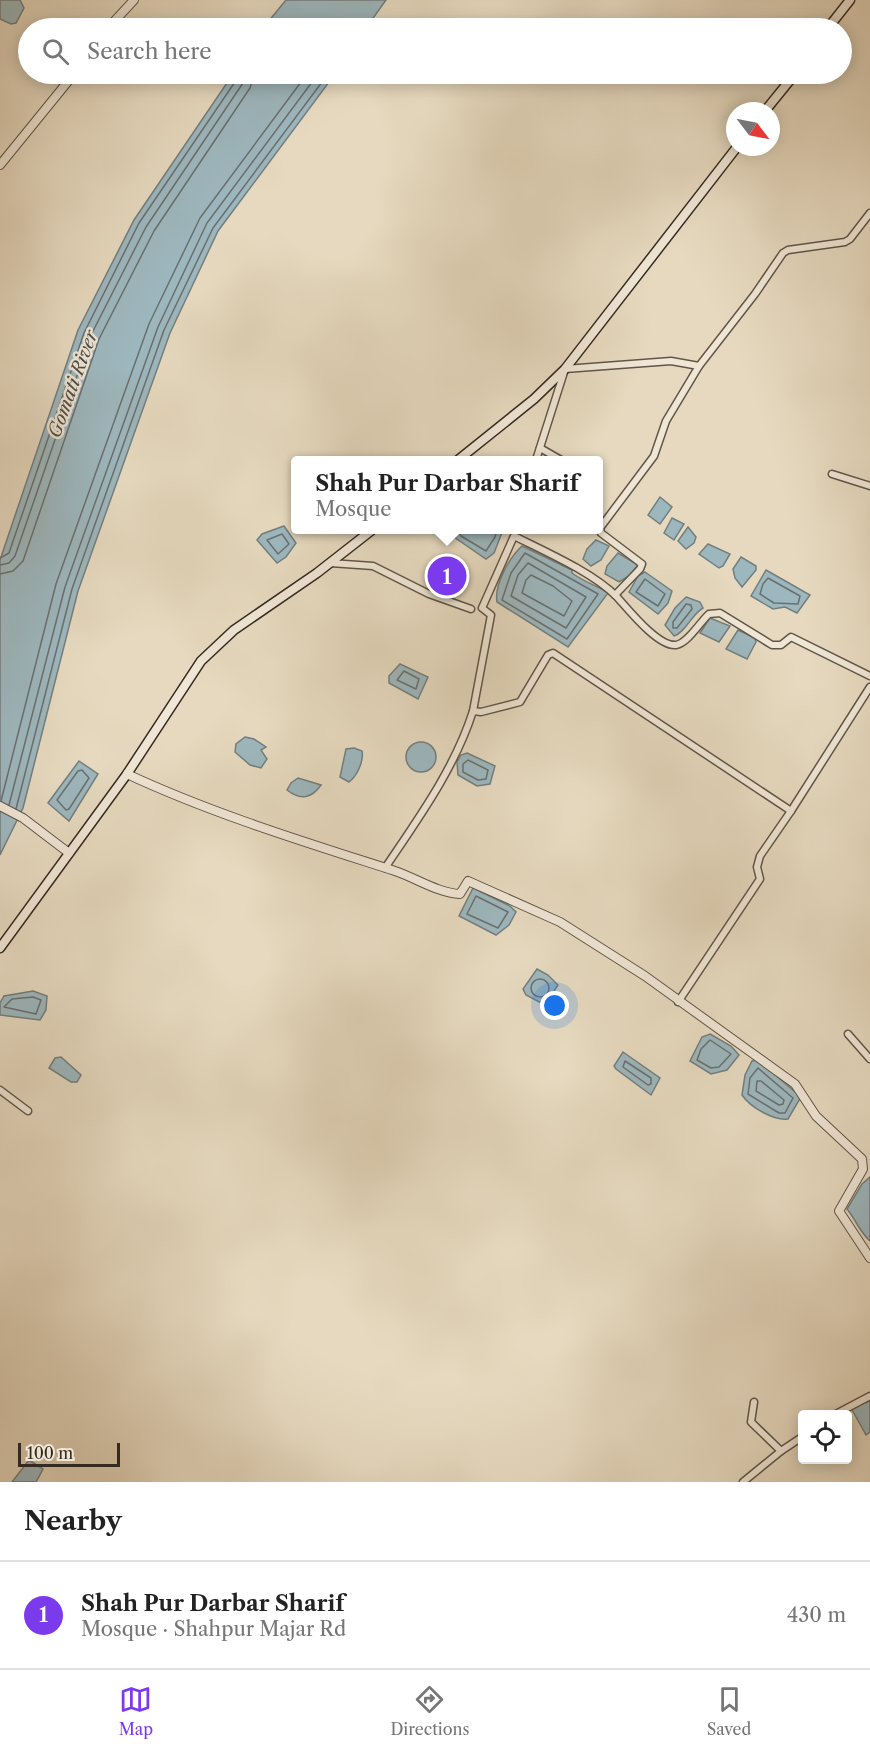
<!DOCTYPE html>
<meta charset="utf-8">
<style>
body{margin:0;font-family:"Libre Caslon Text",serif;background:#f6f6f6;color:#222}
.controls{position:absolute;right:18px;bottom:18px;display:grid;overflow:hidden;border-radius:6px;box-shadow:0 3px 15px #0003}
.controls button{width:54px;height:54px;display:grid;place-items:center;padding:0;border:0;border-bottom:2px solid #e0e0e0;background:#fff;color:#222;font:30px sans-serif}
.compass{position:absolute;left:726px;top:102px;width:54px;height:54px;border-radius:50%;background:#fff;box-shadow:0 3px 15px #0003;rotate:122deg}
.scale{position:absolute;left:18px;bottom:15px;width:102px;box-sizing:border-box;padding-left:6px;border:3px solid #352a20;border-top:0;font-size:16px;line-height:21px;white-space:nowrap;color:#352a20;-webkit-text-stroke:4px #efe6d5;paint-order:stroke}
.you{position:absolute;left:555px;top:1006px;width:21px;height:21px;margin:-15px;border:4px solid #fff;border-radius:50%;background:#1a73e8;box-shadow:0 0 0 9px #1a73e833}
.badge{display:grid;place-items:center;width:39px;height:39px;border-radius:50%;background:#7c3aed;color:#fff;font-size:20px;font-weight:700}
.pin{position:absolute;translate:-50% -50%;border:3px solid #fff;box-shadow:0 2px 6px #0006}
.popup{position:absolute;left:291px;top:456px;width:312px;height:78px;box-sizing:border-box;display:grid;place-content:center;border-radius:6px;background:#fff;filter:drop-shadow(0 2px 4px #0005);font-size:20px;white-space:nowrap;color:#767676}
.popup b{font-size:22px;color:#222}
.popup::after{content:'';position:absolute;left:50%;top:100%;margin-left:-12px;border:12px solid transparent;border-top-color:#fff}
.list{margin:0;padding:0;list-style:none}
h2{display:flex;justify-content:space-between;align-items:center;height:78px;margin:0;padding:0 24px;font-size:26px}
h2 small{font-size:20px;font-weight:400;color:#767676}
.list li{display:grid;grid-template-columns:39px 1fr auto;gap:18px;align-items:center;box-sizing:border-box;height:108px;padding:0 24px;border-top:2px solid #e0e0e0}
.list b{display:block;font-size:22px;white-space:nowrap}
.list p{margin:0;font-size:20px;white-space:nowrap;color:#767676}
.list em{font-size:20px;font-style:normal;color:#767676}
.icon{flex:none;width:33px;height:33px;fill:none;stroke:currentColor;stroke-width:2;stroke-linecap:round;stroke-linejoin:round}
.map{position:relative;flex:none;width:870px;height:1482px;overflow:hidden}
.search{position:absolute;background:#fff;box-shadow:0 3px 15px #0003;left:18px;right:18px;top:18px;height:66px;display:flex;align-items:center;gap:15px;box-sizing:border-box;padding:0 21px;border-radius:33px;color:#767676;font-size:22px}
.sheet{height:186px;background:#fff}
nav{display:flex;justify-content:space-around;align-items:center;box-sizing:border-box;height:84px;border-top:2px solid #e0e0e0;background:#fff;font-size:16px;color:#767676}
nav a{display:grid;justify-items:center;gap:3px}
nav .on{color:#7c3aed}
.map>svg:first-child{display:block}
.water{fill:#9db7be;stroke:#737f7f;stroke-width:1.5}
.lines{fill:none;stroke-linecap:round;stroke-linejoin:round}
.shore{stroke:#69706f;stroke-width:1.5}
.minor-casing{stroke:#615648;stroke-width:9}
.tertiary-casing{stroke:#615648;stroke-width:10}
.secondary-casing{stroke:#352a20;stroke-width:11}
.minor{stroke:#efe6d5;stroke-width:6}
.tertiary{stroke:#efe6d5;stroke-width:8}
.secondary{stroke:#efe6d5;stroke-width:8}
.labels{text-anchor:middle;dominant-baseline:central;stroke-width:5;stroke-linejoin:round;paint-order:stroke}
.water-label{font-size:18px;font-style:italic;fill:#4f4d48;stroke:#efe6d5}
</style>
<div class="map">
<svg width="870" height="1482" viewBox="0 0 870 1482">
<rect width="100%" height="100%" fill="#e6d9bf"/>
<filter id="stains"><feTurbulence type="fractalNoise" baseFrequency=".00333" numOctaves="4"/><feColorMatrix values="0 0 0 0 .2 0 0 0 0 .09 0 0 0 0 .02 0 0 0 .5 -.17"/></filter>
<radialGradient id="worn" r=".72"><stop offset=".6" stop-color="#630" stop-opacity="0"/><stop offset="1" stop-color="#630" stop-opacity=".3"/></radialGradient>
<g class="water">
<path d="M0,0H20L24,8L16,23L11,24L0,19Z"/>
<path d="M286,0H386L366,28H263Z"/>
<path d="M233,74H335L218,231L170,333L78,591L23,808L0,855V560L78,330L134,220Z"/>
<path d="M660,497L672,507L660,524L648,515Z"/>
<path d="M672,518L684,524L674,540L664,533Z"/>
<path d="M284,526L296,543L286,557L277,563L257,540L262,534Z"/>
<path d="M688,527L696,537L694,543L686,549L678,541Z"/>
<path d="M452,530H503L494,553L486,559L451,535Z"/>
<path d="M596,540L609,546L601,560L591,566L583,559L587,549Z"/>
<path d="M708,544L730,554L723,566L719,568L699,554Z"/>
<path d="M522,546L572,570V573C584,582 596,585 608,593L568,647L497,602C494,585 509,558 522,546Z"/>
<path d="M618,553L638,565L629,576L619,582L605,574L607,566Z"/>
<path d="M741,557L756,566V570L742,587L735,578L733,569Z"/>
<path d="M766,570L810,595L797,613L785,607L773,609L751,596Z"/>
<path d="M645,572L672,591L668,603L658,614L629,592L638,576Z"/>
<path d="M686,597L700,602L703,608C691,615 686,632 674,636L665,625L675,608Z"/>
<path d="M710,618L730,626L719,642L700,633Z"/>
<path d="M738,630L755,638L756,642L747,659L726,649Z"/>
<path d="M400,664L428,677L418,699L389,683V676Z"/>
<path d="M245,737L254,739L266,747L261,750L267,759L261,768L250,765L235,752L236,744Z"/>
<circle cx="421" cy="757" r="15"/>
<path d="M354,748L362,751C364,761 357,776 349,782L340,777L346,749Z"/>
<path d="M467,753L495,766L490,784L477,786L458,775L457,762L461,755Z"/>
<path d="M79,761L98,774L69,821L48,803Z"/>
<path d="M298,778L321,785C312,798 301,801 287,790L291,783Z"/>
<path d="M473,888L510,906L516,912L509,925L496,935L459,916Z"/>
<path d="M537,969L548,975L558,985L545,1005L526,995L523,989Z"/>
<path d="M33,991L47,996L46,1010L40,1020L0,1015V1003L4,996Z"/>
<path d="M710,1034L731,1046L739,1055L727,1070L711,1074L690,1061L702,1037Z"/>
<path d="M623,1052L660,1078L651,1095L616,1069L614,1066Z"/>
<path d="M61,1057L81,1075L77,1082H71L49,1068L55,1058Z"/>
<path d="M758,1060L801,1097L788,1119C774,1121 750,1107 742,1095L745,1075L752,1061Z"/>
<path d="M870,1177V1241C859,1231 856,1220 847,1209L862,1184Z"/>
<path d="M870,1401V1432L866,1435L851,1408Z"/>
<path d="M29,1460L43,1469L36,1482H12Z"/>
</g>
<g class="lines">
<g class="shore">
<path d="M458,530L461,536L486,551L495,537L497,530"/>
<path d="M282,534L289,544L278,554L267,540Z"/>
<path d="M525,553L598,594L567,639L502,600L511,573Z"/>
<path d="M0,558L9,553L84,333L139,223L237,79L238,74"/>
<path d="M528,563L586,597L566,628L511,596L518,575Z"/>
<path d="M0,565L9,563L15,556L91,335L146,227L243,83L245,74"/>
<path d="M0,574L13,571L23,561L99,339L154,231L250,88L254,74"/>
<path d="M531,575L553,586L572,601L564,616L522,593L526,580Z"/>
<path d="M768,578L800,596L798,604L774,603L760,594L763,584Z"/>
<path d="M645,579L665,594L658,606L636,592Z"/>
<path d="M686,604L691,605L692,609L677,628H673V622Z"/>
<path d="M404,671L419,679L416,689L397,680Z"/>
<path d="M468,760L488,770L486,779L478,780L463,772V764Z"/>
<path d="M82,770L89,778L69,809L66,810L57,800L78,771Z"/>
<path d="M1,801L56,584L149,324L200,218L307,74"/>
<path d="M9,805L65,587L158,327L207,223L318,74"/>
<path d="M16,809L72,589L164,330L213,228L328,74"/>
<path d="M476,896L508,912L498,928L467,914Z"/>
<circle cx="540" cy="988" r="9"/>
<path d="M33,997L41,1000L36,1014L4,1007L12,999Z"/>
<path d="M710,1040L731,1054L719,1067L711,1068L697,1060L701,1049Z"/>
<path d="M625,1061L651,1078V1084L648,1085L623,1067Z"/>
<path d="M758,1068L793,1098L785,1113H779L748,1094L750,1078Z"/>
<path d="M757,1081H761L784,1100L783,1104L779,1105L756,1091Z"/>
</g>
<defs>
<g id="minor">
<path d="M540,448L561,460"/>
<path d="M536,460L565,369L671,361L699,366"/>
<path d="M832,474L870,486"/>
<path d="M330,563L373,566L429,594L471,609"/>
<path d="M615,595L640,569L642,564L601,533L600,528L654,456L666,421L699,366L755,294L783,253L788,250L845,242L850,239L870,213"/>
<path d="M473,711L491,615L482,608L514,536C544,551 594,573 617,597C628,609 658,647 676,645C688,643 700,622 709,614L720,613L772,645H781L791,637L870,676"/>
<path d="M385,868C418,819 455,768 473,711L481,712L520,702L548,655L553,653L791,811"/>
<path d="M678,1002L760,879L757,867L760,856L791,811L870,687"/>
<path d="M848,1034L870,1059"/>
<path d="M0,1090L28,1111"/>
<path d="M754,1402L751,1422L781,1451"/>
<path d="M836,1414L870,1396"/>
<path d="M743,1482L781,1451L802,1437"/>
</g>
<g id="tertiary">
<path d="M108,28L134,0"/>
<path d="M0,165L74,74"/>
<path d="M127,774C213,814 305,842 395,871C416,878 438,893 460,894L468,881L560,922L645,976L795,1084L816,1116L862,1159L863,1169L839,1211L870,1258"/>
<path d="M0,806L23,818L69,853"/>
</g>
<g id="secondary">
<path d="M828,28L850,0"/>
<path d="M765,111L795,74"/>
<path d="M458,460L534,399L565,369L737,147"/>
<path d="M0,948L127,774L201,661L234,630L317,573L372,530"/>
</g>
</defs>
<use href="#minor" class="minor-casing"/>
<use href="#tertiary" class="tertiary-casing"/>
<use href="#secondary" class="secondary-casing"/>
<use href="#minor" class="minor"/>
<use href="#tertiary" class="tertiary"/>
<use href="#secondary" class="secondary"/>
</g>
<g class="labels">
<g class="water-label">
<text transform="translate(73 384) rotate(-70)">Gomati River</text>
</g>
</g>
<rect width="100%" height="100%" filter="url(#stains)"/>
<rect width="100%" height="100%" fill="url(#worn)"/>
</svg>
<div class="controls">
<button><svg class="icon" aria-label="locate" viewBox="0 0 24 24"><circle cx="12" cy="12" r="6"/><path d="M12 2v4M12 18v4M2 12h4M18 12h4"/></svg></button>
</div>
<svg class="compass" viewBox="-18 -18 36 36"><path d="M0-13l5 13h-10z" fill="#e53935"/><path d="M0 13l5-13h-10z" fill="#767676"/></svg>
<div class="scale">100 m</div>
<div class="you"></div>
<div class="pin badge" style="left:447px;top:576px">1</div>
<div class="popup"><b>Shah Pur Darbar Sharif</b>Mosque</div>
<div class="search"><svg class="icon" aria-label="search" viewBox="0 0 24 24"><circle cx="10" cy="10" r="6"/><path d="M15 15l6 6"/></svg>Search here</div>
</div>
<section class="sheet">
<h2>Nearby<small></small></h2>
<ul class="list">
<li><span class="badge">1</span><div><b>Shah Pur Darbar Sharif</b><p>Mosque · Shahpur Majar Rd</p></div><em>430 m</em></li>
</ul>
</section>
<nav>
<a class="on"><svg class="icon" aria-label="map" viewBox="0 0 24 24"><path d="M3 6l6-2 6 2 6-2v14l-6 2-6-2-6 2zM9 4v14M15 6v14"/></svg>Map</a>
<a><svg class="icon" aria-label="directions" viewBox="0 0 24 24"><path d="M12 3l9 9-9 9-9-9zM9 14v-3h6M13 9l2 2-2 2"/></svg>Directions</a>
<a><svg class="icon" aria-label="saved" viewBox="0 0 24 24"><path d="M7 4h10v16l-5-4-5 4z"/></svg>Saved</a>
</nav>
